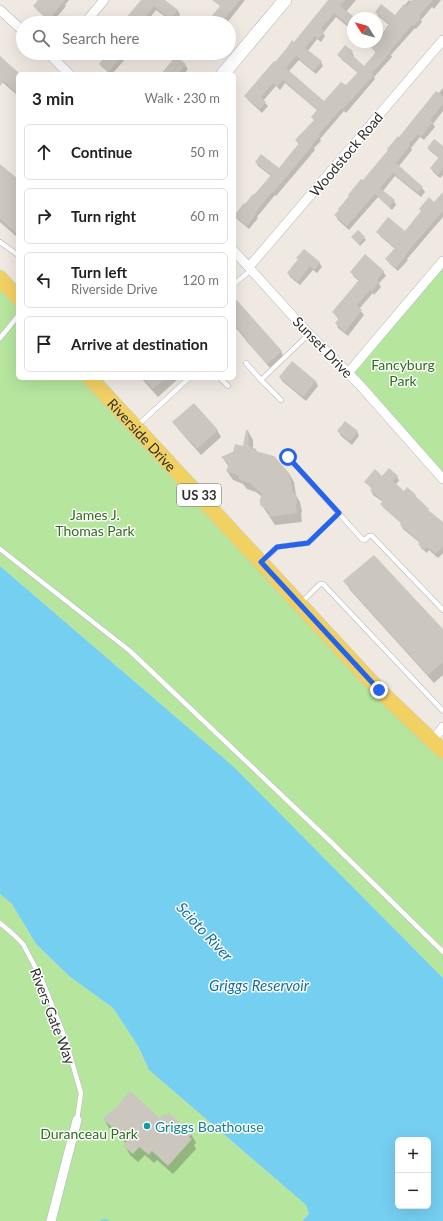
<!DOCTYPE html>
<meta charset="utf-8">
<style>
body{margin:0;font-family:Lato,sans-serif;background:#f6f6f6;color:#222}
.controls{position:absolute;right:12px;bottom:12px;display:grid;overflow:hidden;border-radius:6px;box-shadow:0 4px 16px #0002}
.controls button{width:36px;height:36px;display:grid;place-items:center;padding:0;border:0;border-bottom:1px solid #e0e0e0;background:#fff;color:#222;font:20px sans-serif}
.compass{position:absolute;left:347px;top:12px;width:36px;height:36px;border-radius:50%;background:#fff;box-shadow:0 4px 16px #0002;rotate:307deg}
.stop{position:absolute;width:12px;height:12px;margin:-9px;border:3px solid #2563eb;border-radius:50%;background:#fff}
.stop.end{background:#2563eb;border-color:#fff;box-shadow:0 1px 4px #0008}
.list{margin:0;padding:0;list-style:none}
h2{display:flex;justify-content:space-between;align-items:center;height:52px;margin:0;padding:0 16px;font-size:17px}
h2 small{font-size:13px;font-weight:400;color:#767676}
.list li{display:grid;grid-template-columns:26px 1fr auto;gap:12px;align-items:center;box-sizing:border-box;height:56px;margin:0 8px 8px;padding:0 8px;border:1px solid #e0e0e0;border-radius:6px}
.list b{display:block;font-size:15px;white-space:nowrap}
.list p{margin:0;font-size:13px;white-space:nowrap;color:#767676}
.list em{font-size:13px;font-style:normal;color:#767676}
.icon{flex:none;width:22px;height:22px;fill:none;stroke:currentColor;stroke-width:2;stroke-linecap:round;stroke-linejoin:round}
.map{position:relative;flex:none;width:443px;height:1221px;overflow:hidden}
.search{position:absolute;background:#fff;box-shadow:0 4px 16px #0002;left:16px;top:16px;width:220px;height:44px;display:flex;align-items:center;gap:10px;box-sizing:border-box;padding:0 14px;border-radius:22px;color:#767676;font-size:15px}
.panel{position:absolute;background:#fff;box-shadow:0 4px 16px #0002;left:16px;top:72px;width:220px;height:308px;border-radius:6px}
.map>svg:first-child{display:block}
.green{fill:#b6e59e}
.water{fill:#75cff0;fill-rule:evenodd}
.shadow{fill:#0003}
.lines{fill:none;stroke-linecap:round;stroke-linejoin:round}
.stream{stroke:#75cff0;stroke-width:3}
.building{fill:#cbc7bf}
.lane-casing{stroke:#b4b7c1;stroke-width:5.5}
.street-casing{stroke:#b4b7c1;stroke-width:10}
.secondary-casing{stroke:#b4b7c1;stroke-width:14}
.primary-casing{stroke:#c9c9c9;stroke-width:16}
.lane{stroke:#fff;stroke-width:4.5}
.street{stroke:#fff;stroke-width:9}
.secondary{stroke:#fff;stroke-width:13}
.primary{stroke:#f2d163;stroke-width:15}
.route{stroke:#2563eb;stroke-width:5}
.culture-dot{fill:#0f9aa8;stroke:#fff;stroke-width:1.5}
.labels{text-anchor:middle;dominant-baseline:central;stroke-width:3;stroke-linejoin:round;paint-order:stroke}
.shield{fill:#fff;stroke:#6d6d6d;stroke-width:1}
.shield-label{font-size:13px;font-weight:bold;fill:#2e2e2e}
.street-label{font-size:14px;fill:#2e2e2e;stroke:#fff}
.park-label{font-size:14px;fill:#2c6e1b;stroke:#fff}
.culture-label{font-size:14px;fill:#0d838f;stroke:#fff;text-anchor:start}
.water-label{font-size:15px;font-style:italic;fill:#0d6fa3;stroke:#fff}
</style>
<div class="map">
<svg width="443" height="1221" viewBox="0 0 443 1221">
<rect width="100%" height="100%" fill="#efe9e1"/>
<g class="green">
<path d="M443,261V479L348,373Z"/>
<path d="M0,278L18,298V378H90L443,751V978L234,767L0,566Z"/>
<path d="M0,894L12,904L36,944L69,976L113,1008L138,1046L149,1070L306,1205L309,1214L302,1221H0Z"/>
</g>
<path class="water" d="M0,566L234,767L443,978V1221H302L309,1214L306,1205L149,1070L138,1046L113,1008L69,976L36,944L12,904L0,894ZM398,1140H428V1206H398Z"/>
<g class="shadow">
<path d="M39,0H69L65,5L66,6L52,23L37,10L34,6Z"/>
<path d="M142,0H165V1L178,11L180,15L174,23L156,10L146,23H123Z"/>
<path d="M222,0H245L227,23H215L220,7L219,4Z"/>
<path d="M329,0H356L346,12L354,18L353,31L336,17L323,33L325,36L321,42L317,39L308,51L321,62L323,66L316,74L299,60L289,71L324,102L346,86L358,73L341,59L339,55L352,52L354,56L353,58L364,67L376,53L372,48L375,45L374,43L377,42V40L389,25L378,16L376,12L395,17L409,0L415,5L418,0H441L434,9L432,7L421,20L422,22L416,29L415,28L391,55L392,57L374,77L375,79L346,113L344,111L320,139L321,141L314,148L315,150L276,196L275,195L257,217L258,218L249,229L238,220L235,216L271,176L258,166L256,162L279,169L299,145L296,140L315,121L312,117L318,111L285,83L280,90L276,86L263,101L268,106L262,113L248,100L245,96L294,43Z"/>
<path d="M103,53H124L127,57L112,74H110L102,67L100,64L107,56Z"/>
<path d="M0,58L18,75V96L0,80Z"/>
<path d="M176,58L185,65L188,69L184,74H162Z"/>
<path d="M443,88V111L433,124L435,127L424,140L420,137L411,148L412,150L399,166L422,188L425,192L421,197L395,176L383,191L394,201L396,205L392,210L378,197L349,230L338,220L336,216L363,181Z"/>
<path d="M428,148H443V175L440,178L433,172L431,168L439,158L430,151Z"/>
<path d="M0,165L18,180V238L0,222Z"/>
<path d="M443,194V217L407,259L408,260L398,271L389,263L387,259L395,249L380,236L378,232H405Z"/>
<path d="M358,231L366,240L360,246L352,237Z"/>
<path d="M319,262L322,267L317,273L313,270L300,285L290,277L288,273Z"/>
<path d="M383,271L386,276L379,283L381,287L374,295L373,293L359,309L364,315L348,336L338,328L336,323L339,320L333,312L359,281L354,277L351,272Z"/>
<path d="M234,299L281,351L283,356L270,368L234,326Z"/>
<path d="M292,362L316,382L318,386L306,401L282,381L280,377Z"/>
<path d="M141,378H179L158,397Z"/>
<path d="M174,422L217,430L221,437L201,455L178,429Z"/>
<path d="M248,431L253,440V449H256L257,453L289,473L294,482L296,495L300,502L302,512L301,513L302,522L275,525L261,504L262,497L256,492L247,489L243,484L233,480L227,471L229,467L222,457L243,447Z"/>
<path d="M338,431H357L359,436L352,445L341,436Z"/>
<path d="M397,476L399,481L395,485L404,493L415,495L418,500L429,512L443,523V553L438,558L429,550L427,553L421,548L419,544L420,543L403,529L401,525L402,524L384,508L381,504L383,502L373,495L371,490L372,489L366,482L383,477Z"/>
<path d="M345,581L443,630V675L434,683L350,590Z"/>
<path d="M104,1119L160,1120L191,1134L196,1143L194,1145L196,1149L173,1174L157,1160L154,1163L145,1155L138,1162L130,1155L125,1146L127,1144L109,1128Z"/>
</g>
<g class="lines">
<path class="stream" d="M102,1221H107"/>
</g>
<g class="building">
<path d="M38,0H65L49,20L33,6Z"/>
<path d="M141,0H165L178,10L171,20L154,6L141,23H122Z"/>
<path d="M212,0H240L221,23H206L220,6Z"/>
<path d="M328,0H345L340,6L353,16V29L334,13L321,29L324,32L318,39L315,36L305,48L322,61L314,71L296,56L286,68L324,101L341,82L346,85L358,72L337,55L345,45L353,51L351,54L364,66L376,52L371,48L386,31L385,29L389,24L375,12L381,4L395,15L404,4L407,6L412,0H433L419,16L421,18L414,26L412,25L390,51L391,52L372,73L374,75L343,109L342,108L318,135L320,136L312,144L313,145L273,193L272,192L255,213L256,214L247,226L234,216L244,203L245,204L253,194L254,195L271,175L255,162L261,154L279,168L299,143L295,140L314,120L311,117L317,110L283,80L277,87L273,83L261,97L266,102L260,109L244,96L274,61L275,62L286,49L292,40L294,42Z"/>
<path d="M108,53H125L108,72L99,64Z"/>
<path d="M0,56L18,72V94L4,81L0,86Z"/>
<path d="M176,56L186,64L178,74H161Z"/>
<path d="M436,91L443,96V104L430,120L433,122L421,137L418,134L409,144L410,146L396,163L423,187L418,193L393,173L380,188L395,200L389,207L375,194L347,226L334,215L339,210L338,209L349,196L348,195L361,179L363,180L388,150L387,149L398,136L399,137Z"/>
<path d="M434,139L443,146V168L438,175L430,168L439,157L427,148Z"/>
<path d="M0,164L18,179V235L0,219Z"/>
<path d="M443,192V211L405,255L406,256L396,268L385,259L395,248L376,232L388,217L405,231L421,211L419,209L429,197L434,202Z"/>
<path d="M358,230L365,237L359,244L351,237Z"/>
<path d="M304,249L320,262L314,270L310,266L298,282L287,273L298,259L296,258Z"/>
<path d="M365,254L384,271L377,280L379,282L372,291L370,290L357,305L362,310L345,332L335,323L339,318L332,312L359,280L350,272Z"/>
<path d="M234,297L282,351L267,364L246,341L248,340L234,325Z"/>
<path d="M292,361L316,381L303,397L279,377Z"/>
<path d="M143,378H166L153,389Z"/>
<path d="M194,403L218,430L197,449L172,422Z"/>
<path d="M345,421L358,431L350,441L337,431Z"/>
<path d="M246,430H248L249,446L256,449L255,451L274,456L289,473L293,493L296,492L297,503L296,504L297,513L269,517V512L260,505V499L262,494L250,483L240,480L238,475L226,471L229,464L221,457L233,452L235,444L243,446Z"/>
<path d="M389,468L398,476L393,481L404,491L407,487L416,495L415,496L424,504L429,509L428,510L443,522V546L436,554L427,547L424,550L418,544L420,542L400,525L401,523L380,504L383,501L370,490L372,488L364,482L375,469L382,476Z"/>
<path d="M374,555L443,629V662L428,675L343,581Z"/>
<path d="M130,1091L160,1118L164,1114L166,1116L169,1113L192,1134L189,1137L192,1139L168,1166L152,1151L149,1155L139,1147L133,1154L123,1146L127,1141L103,1119L111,1111L112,1112Z"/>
</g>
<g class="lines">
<defs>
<g id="lane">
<path d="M0,242L18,255"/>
<path d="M234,284L251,270"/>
<path d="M0,338L18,316"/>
<path d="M246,363L261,380"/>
<path d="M220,378L228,386"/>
<path d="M281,400L261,380L309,334"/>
<path d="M137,426L189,378"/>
<path d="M288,457L362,539L365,540L369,536H372L443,610"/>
<path d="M0,549L130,651L330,841L443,952"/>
<path d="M263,561L277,547L308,543L339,513"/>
<path d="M301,603L320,584H323L443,711"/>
<path d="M0,923L14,935L23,944L42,980L65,1038L81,1093L77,1120"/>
</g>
<g id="street">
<path d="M0,10L23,31"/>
<path d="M85,23L104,0"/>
<path d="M48,53L69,74"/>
<path d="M234,251L309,334L359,384L443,479"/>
<path d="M249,267L443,40"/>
<path d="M348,373L443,261"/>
<path d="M432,741L443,727"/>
<path d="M51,1221L77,1120"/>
</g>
<path id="secondary" d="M223,74L285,0"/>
<g id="primary">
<path d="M0,278L18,298"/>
<path id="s1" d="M90,378L379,690L443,751"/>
</g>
</defs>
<use href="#lane" class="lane-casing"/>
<use href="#street" class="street-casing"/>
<use href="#secondary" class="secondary-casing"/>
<use href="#primary" class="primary-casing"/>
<use href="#lane" class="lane"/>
<use href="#street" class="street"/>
<use href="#secondary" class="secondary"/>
<use href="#primary" class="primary"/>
</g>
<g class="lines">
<path class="route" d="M288,457L339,513L308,543L277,547L261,562L379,690"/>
</g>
<circle class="culture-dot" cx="147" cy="1126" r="4"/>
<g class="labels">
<rect class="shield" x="177" y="484" width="44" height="22" rx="3"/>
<g class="shield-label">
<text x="199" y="495">US 33</text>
</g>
<g class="street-label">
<text transform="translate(346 154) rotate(-50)">Woodstock Road</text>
<text transform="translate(323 347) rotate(46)">Sunset Drive</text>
<text stroke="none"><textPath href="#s1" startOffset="77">Riverside Drive</textPath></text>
<text transform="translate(53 1016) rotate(69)">Rivers Gate Way</text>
</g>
<g class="park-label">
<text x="403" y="364">Fancyburg<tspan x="403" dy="16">Park</tspan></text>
<text x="95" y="514">James J.<tspan x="95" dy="16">Thomas Park</tspan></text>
<text x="89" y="1133">Duranceau Park</text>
</g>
<g class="culture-label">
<text x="155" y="1126">Griggs Boathouse</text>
</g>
<g class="water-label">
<text transform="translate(205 931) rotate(47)">Scioto River</text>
<text x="259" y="985">Griggs Reservoir</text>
</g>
</g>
</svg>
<div class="controls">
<button>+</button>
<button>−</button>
</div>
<svg class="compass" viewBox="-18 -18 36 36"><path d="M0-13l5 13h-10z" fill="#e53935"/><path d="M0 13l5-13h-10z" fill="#767676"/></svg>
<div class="stop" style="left:288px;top:457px"></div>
<div class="stop end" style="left:379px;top:690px"></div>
<div class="search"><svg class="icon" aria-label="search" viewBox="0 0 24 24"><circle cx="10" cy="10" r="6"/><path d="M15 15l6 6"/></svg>Search here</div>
<section class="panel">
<h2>3 min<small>Walk · 230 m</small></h2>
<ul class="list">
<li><svg class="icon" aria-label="ahead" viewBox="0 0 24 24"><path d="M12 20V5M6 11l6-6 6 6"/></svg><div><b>Continue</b></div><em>50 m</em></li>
<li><svg class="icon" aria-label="right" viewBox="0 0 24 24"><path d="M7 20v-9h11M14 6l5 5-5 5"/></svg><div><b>Turn right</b></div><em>60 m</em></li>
<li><svg class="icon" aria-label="left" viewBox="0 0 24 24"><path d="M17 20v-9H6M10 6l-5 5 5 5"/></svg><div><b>Turn left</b><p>Riverside Drive</p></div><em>120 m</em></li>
<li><svg class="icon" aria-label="arrive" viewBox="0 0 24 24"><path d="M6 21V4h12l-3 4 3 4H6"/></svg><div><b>Arrive at destination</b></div></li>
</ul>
</section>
</div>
